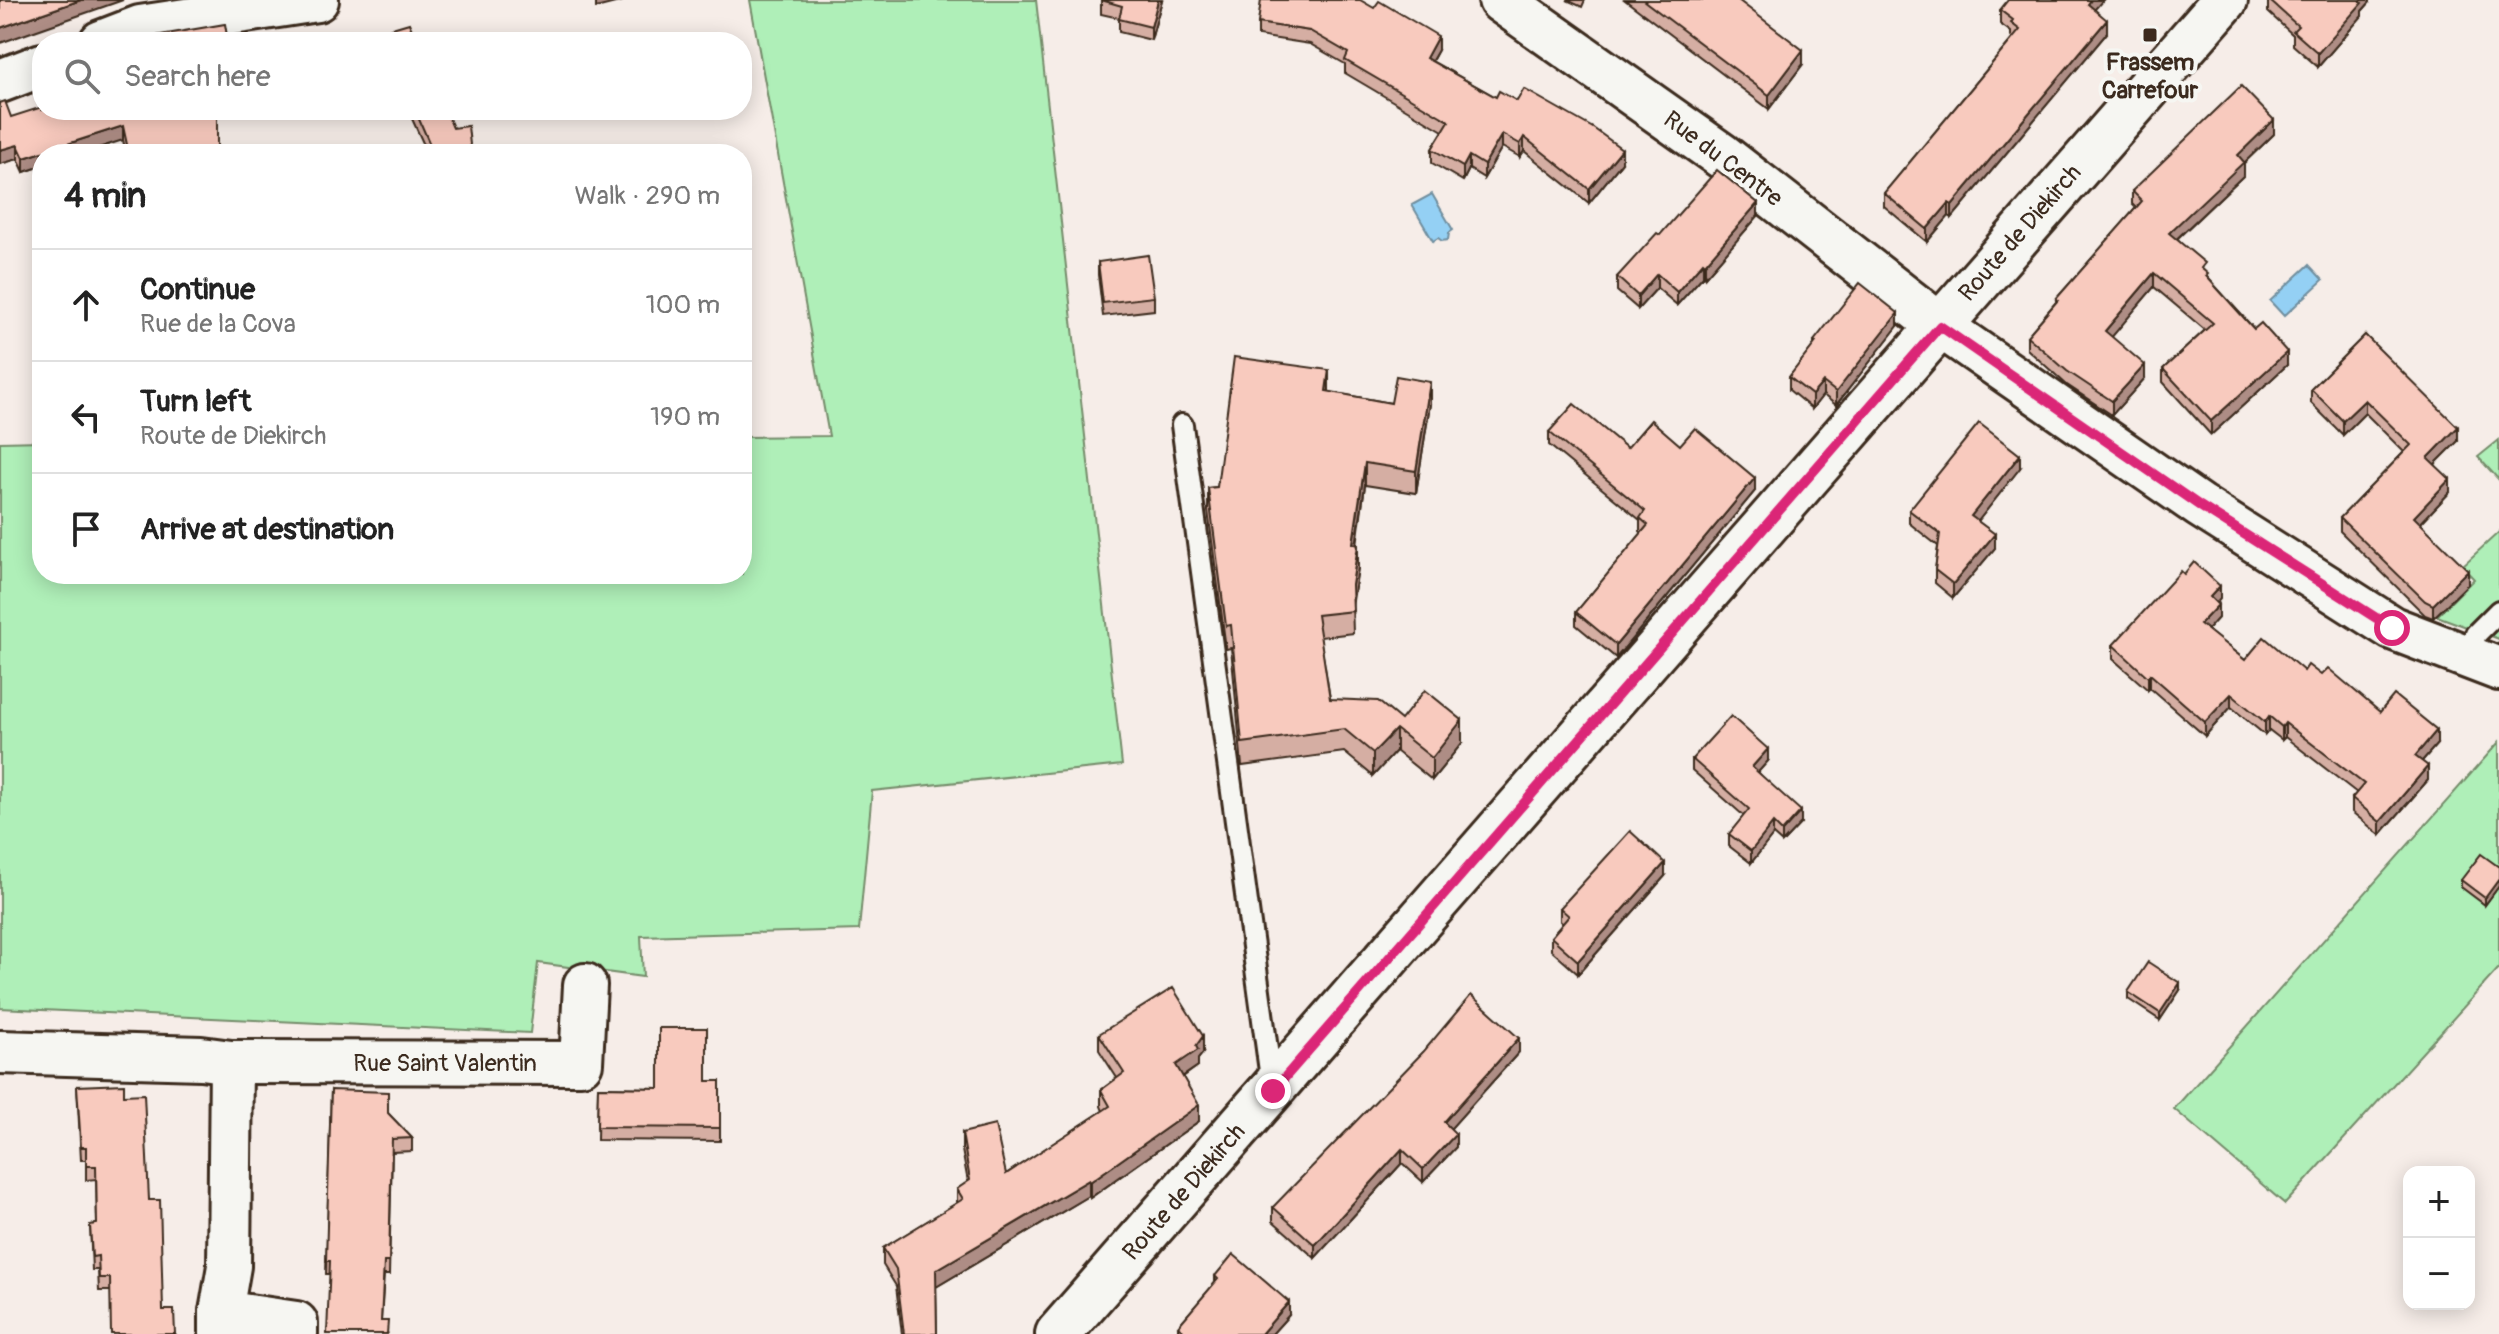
<!DOCTYPE html>
<meta charset="utf-8">
<style>
body{margin:0;font-family:Pangolin,sans-serif;background:#f6f6f6;color:#222}
.controls{position:absolute;right:24px;bottom:24px;display:grid;overflow:hidden;border-radius:16px;box-shadow:0 4px 20px #0003}
.controls button{width:72px;height:72px;display:grid;place-items:center;padding:0;border:0;border-bottom:2px solid #e0e0e0;background:#fff;color:#222;font:40px sans-serif}
.stop{position:absolute;width:24px;height:24px;margin:-18px;border:6px solid #db2777;border-radius:50%;background:#fff}
.stop.end{background:#db2777;border-color:#fff;box-shadow:0 2px 8px #0008}
.list{margin:0;padding:0;list-style:none}
h2{display:flex;justify-content:space-between;align-items:center;height:104px;margin:0;padding:0 32px;font-size:34px}
h2 small{font-size:26px;font-weight:400;color:#767676}
.list li{display:grid;grid-template-columns:52px 1fr auto;gap:24px;align-items:center;box-sizing:border-box;height:112px;padding:0 32px;border-top:2px solid #e0e0e0}
.list b{display:block;font-size:30px;white-space:nowrap}
.list p{margin:0;font-size:26px;white-space:nowrap;color:#767676}
.list em{font-size:26px;font-style:normal;color:#767676}
.icon{flex:none;width:44px;height:44px;fill:none;stroke:currentColor;stroke-width:2;stroke-linecap:round;stroke-linejoin:round}
.map{position:relative;flex:none;width:2499px;height:1334px;overflow:hidden}
.search{position:absolute;background:#fff;box-shadow:0 4px 20px #0003;left:32px;top:32px;width:720px;height:88px;display:flex;align-items:center;gap:20px;box-sizing:border-box;padding:0 28px;border-radius:32px;color:#767676;font-size:30px}
.panel{position:absolute;background:#fff;box-shadow:0 4px 20px #0003;left:32px;top:144px;width:720px;height:440px;border-radius:32px}
.map>svg:first-child{display:block}
.green{fill:#afefb8;stroke:#758c6b;stroke-width:2}
.water{fill:#94d0f4;stroke:#708e9e;stroke-width:2}
.lines{fill:none;stroke-linecap:round;stroke-linejoin:round}
.service-casing{stroke:#3b2a1e;stroke-width:26}
.minor-casing{stroke:#3b2a1e;stroke-width:48}
.tertiary-casing{stroke:#3b2a1e;stroke-width:50}
.secondary-casing{stroke:#3b2a1e;stroke-width:50}
.service{stroke:#f6f6f2;stroke-width:20}
.minor{stroke:#f6f6f2;stroke-width:42}
.tertiary{stroke:#f6f6f2;stroke-width:44}
.secondary{stroke:#f6f6f2;stroke-width:44}
.wall{fill:#d5aea3;stroke:#3b2a1e;stroke-width:2}
.shaded-wall{fill:#ae8d85;stroke:#3b2a1e;stroke-width:2}
.building{fill:#f8cabe;stroke:#3b2a1e;stroke-width:2}
.route{stroke:#db2777;stroke-width:10}
.poi-dot{fill:#3b2a1e;stroke:#f6f6f2;stroke-width:3}
.labels{text-anchor:middle;dominant-baseline:central;stroke-width:8;stroke-linejoin:round;paint-order:stroke}
.poi-label{font-size:24px;font-weight:bold;fill:#3b2a1e;stroke:#f6f6f2}
.street-label{font-size:24px;fill:#3b2a1e;stroke:#f6f6f2}
</style>
<div class="map">
<svg width="2499" height="1334" viewBox="0 0 2499 1334">
<rect width="100%" height="100%" fill="#f6ede8"/>
<filter id="ink" filterUnits="userSpaceOnUse"><feTurbulence type="fractalNoise" baseFrequency=".0125" numOctaves="2"/><feDisplacementMap in="SourceGraphic" scale="16" xChannelSelector="R" yChannelSelector="G"/><feConvolveMatrix kernelMatrix="1 2 1 2 8 2 1 2 1" color-interpolation-filters="sRGB"/></filter>
<g filter="url(#ink)">
<g class="green">
<path d="M750,0H1036L1122,765L872,791L859,930L641,936L643,977L538,963L530,1033L0,1008V442L42,441V574H742V437L829,436Z"/>
<path d="M2499,440V480L2478,457Z"/>
<path d="M2499,532V639L2437,616L2474,579L2462,566Z"/>
<path d="M2499,742V968L2285,1204L2174,1109Z"/>
</g>
<g class="water">
<path d="M1432,194L1453,230L1449,233L1448,240L1442,241L1438,238L1433,241L1412,205Z"/>
<path d="M2309,265L2323,280L2284,316L2270,301Z"/>
</g>
<g class="lines">
<defs>
<g id="service">
<path d="M1182,425L1272,1086"/>
<path d="M2468,657L2476,634L2499,611"/>
</g>
<g id="minor">
<path d="M101,42L140,27L317,0"/>
<path d="M0,81L42,65"/>
<path d="M1940,326L2200,506L2392,628L2499,669"/>
<path d="M0,1052L201,1058L231,1062L581,1063L585,985"/>
<path d="M221,1312L296,1323V1334"/>
<path d="M221,1334V1312L229,1266L231,1062"/>
</g>
<path id="tertiary" d="M1501,0L1722,156L1940,326"/>
<path id="secondary" d="M1058,1334L2225,0"/>
</defs>
<use href="#service" class="service-casing"/>
<use href="#minor" class="minor-casing"/>
<use href="#tertiary" class="tertiary-casing"/>
<use href="#secondary" class="secondary-casing"/>
<use href="#service" class="service"/>
<use href="#minor" class="minor"/>
<use href="#tertiary" class="tertiary"/>
<use href="#secondary" class="secondary"/>
</g>
<g class="wall">
<path d="M1101,0H1162L1151,40L1119,32V18L1101,14Z"/>
<path d="M1567,0H1585L1582,7Z"/>
<path d="M1625,0H1738L1803,64L1769,109Z"/>
<path d="M2268,0H2370V2L2362,11V16L2318,67L2293,45V35L2268,12Z"/>
<path d="M2000,10H2095L2107,33L1952,218L1949,216L1927,242L1884,206V193L2013,38L2011,37V32L2000,24Z"/>
<path d="M1258,23L1438,50L1432,61L1496,97L1622,162L1589,203L1524,151L1520,157L1502,147L1484,178L1469,169L1463,181L1432,163V149L1443,131L1345,73V64L1310,44L1258,36Z"/>
<path d="M0,103L11,117L217,110V154H126L123,140L42,154V166L24,172L18,159L0,164Z"/>
<path d="M408,110H445L453,128L471,154H428Z"/>
<path d="M2274,134L2244,163V175L2177,239L2205,272L2208,278L2287,365L2211,435L2163,382V369L2205,330L2154,287L2111,337L2145,378L2112,415L2067,385L2027,349V336L2056,302V299L2136,208L2132,204V191Z"/>
<path d="M1758,216L1705,277L1703,276L1677,305L1657,288L1638,309L1617,291V277L1660,235Z"/>
<path d="M1098,262L1154,297V310L1103,316L1098,275Z"/>
<path d="M1898,326L1836,405L1823,395L1812,409L1789,390V377L1814,345V341Z"/>
<path d="M2365,335L2458,441L2435,464L2450,492L2421,523L2468,584L2433,618L2425,615L2340,531V518L2404,452L2365,413L2343,435L2311,403V389Z"/>
<path d="M1329,392L1391,403L1430,404L1416,493L1365,485L1357,545L1358,568L1352,602L1353,633L1320,637L1330,699L1401,720L1462,743L1432,780L1396,751L1373,776L1344,752L1242,766L1231,648L1226,649L1208,511V488L1217,487Z"/>
<path d="M1549,432L1627,448L1680,445L1755,491L1616,658L1576,625V612L1642,533L1640,531V520L1549,445Z"/>
<path d="M2020,468L1978,521L1995,548L1953,598L1935,583V570L1938,546L1909,523V510Z"/>
<path d="M2220,599L2216,603L2218,618L2207,630L2245,660L2321,675L2380,712L2437,744L2422,761L2428,780L2380,835L2352,812V798L2357,793L2285,737L2282,740L2269,730L2265,735L2231,707L2205,736L2150,688L2148,690L2113,659V645Z"/>
<path d="M1692,759L1768,761L1758,772L1801,823L1782,843L1773,835L1751,863L1729,846V834L1744,816L1692,770Z"/>
<path d="M2499,867V886L2485,905L2461,887V880Z"/>
<path d="M1665,876L1578,974L1551,950V937L1563,924L1560,921V908Z"/>
<path d="M2180,990L2160,1020L2128,999V992Z"/>
<path d="M1099,1034L1203,1053L1198,1059V1066L1183,1077L1199,1121L1090,1198L1089,1196L936,1287L937,1334H902L896,1286L883,1265V1248L957,1203V1189L968,1182L962,1150V1133L1006,1174L1103,1111L1101,1106V1090L1117,1078L1099,1050Z"/>
<path d="M1519,1052L1450,1129L1456,1147L1423,1182L1402,1163L1315,1258L1273,1221V1207Z"/>
<path d="M707,1081H720V1141L597,1140L598,1087L659,1088Z"/>
<path d="M77,1086L124,1095L149,1200L163,1310L175,1334L110,1291H99L98,1270H92L90,1225L97,1224L96,1179L86,1180V1160H81Z"/>
<path d="M331,1090L388,1113L412,1138V1151L392,1152L389,1275H384L381,1321L388,1334L330,1274H326Z"/>
<path d="M1215,1276L1289,1315L1272,1334H1178V1326L1215,1283Z"/>
</g>
<g class="shaded-wall">
<path d="M81,0H123L0,43V28Z"/>
<path d="M596,0H627L596,8Z"/>
<path d="M1158,0H1162L1151,40V27Z"/>
<path d="M2091,0H2103L2088,17V4Z"/>
<path d="M2360,0H2370V2L2362,11V16L2318,67V53Z"/>
<path d="M2107,20V33L1952,218V205Z"/>
<path d="M1438,36V50L1426,71V58Z"/>
<path d="M1803,50V64L1769,109V95Z"/>
<path d="M2274,120V134L2244,163V175L2169,246V233L2238,155Z"/>
<path d="M123,126V140L80,154H42V166L24,172V158Z"/>
<path d="M1502,134V147L1484,178V165Z"/>
<path d="M1524,137V151L1520,157V144Z"/>
<path d="M18,145V159L0,164V150Z"/>
<path d="M1622,149V162L1589,203V189Z"/>
<path d="M1469,156V169L1463,181V167Z"/>
<path d="M1758,203V216L1705,277V264Z"/>
<path d="M1949,203V216L1927,242V229Z"/>
<path d="M1703,262V276L1677,305V292Z"/>
<path d="M2154,273V287L2105,345V331Z"/>
<path d="M1657,274V288L1638,309V296Z"/>
<path d="M1898,313V326L1836,405V392Z"/>
<path d="M2287,352V365L2211,435V421Z"/>
<path d="M2145,365V378L2112,415V401Z"/>
<path d="M1329,370V392L1326,391Z"/>
<path d="M1430,382V404L1416,493V471Z"/>
<path d="M1823,382V395L1812,409V395Z"/>
<path d="M2365,400V413L2343,435V421Z"/>
<path d="M2458,427V441L2428,471V458Z"/>
<path d="M2020,455V468L1971,530V516Z"/>
<path d="M1365,463V485L1353,566V543Z"/>
<path d="M1755,478V491L1616,658V645Z"/>
<path d="M2450,479V492L2414,530V517Z"/>
<path d="M1995,534V548L1953,598V584Z"/>
<path d="M1358,545V568L1352,607V585Z"/>
<path d="M2468,570V584L2433,618V605Z"/>
<path d="M2220,586V599L2210,611V597Z"/>
<path d="M2218,605V618L2200,638V624Z"/>
<path d="M2150,674V688L2148,690V677Z"/>
<path d="M2231,694V707L2205,736V722Z"/>
<path d="M2269,716V730L2265,735V722Z"/>
<path d="M1462,720V743L1432,780V758Z"/>
<path d="M2285,723V737L2282,740V727Z"/>
<path d="M1396,729V751L1373,776V753Z"/>
<path d="M2437,730V744L2415,769V756Z"/>
<path d="M1768,749V761L1752,779V767Z"/>
<path d="M2428,766V780L2380,835V822Z"/>
<path d="M1801,811V823L1782,843V832Z"/>
<path d="M1773,823V835L1751,863V851Z"/>
<path d="M1665,863V876L1578,974V961Z"/>
<path d="M2499,879V886L2485,905V898Z"/>
<path d="M2180,983V990L2160,1020V1013Z"/>
<path d="M1203,1036V1053L1198,1059V1066L1176,1081V1065L1196,1046Z"/>
<path d="M1519,1038V1052L1444,1136V1122Z"/>
<path d="M1199,1105V1121L1090,1198V1182Z"/>
<path d="M1456,1134V1147L1423,1182V1169Z"/>
<path d="M1402,1149V1163L1315,1258V1245Z"/>
<path d="M1089,1180V1196L936,1287V1270Z"/>
<path d="M1289,1302V1315L1272,1334H1261Z"/>
</g>
<g class="building">
<path d="M0,0H81L0,28Z"/>
<path d="M1101,0H1158L1151,27L1119,19L1122,6Z"/>
<path d="M1261,0H1360L1374,8L1379,1L1438,36L1426,58L1496,97L1499,91L1517,101L1524,89L1593,128L1622,149L1589,189L1524,137L1520,144L1502,134L1484,165L1469,156L1463,167L1432,149L1449,121L1345,60L1348,53L1310,31L1258,23Z"/>
<path d="M1643,0H1738L1803,50L1769,95Z"/>
<path d="M2008,0H2091L2088,4L2107,20L1952,205L1949,203L1927,229L1884,193L2020,30L2011,23L2013,20L2000,10Z"/>
<path d="M2269,0H2360L2362,3L2318,53L2293,31L2298,26Z"/>
<path d="M409,23L417,42H374L372,34Z"/>
<path d="M225,24L228,42H144L143,38Z"/>
<path d="M2241,86L2274,120L2238,155L2244,162L2169,233L2205,263L2201,268L2208,274L2206,276L2254,329L2261,323L2287,352L2211,421L2163,369L2213,323L2154,273L2105,331L2145,365L2112,401L2067,371L2027,336L2058,300L2056,299L2142,201L2132,191Z"/>
<path d="M5,101L11,117L42,107V110H217V154H129L123,126L24,158L18,145L0,150V103Z"/>
<path d="M415,110H445L453,128L468,126L471,154H434Z"/>
<path d="M1717,170L1758,203L1705,264L1703,262L1677,292L1657,274L1638,296L1617,277L1657,233L1660,235Z"/>
<path d="M1148,255L1154,297L1103,303L1098,262Z"/>
<path d="M1860,283L1898,313L1836,392L1823,382L1812,395L1789,377L1816,342L1814,341Z"/>
<path d="M2365,335L2458,427L2428,458L2450,479L2414,517L2468,570L2433,605L2425,601L2340,518L2411,445L2365,400L2343,421L2311,389Z"/>
<path d="M1234,357L1329,370L1326,391L1391,403L1396,376L1430,382L1416,471L1365,463L1353,543L1358,545L1352,585L1353,611L1317,615L1330,699L1378,701L1401,720L1425,690L1462,720L1432,758L1396,729L1373,753L1344,729L1242,743L1231,625L1226,626L1208,488L1217,487Z"/>
<path d="M1574,404L1627,448L1651,420L1680,445L1695,428L1755,478L1616,645L1576,612L1648,525L1640,518L1645,511L1549,432Z"/>
<path d="M1979,423L2020,455L1971,516L1995,534L1953,584L1935,570L1940,534L1909,510Z"/>
<path d="M2194,562L2220,586L2210,597L2218,605L2200,624L2245,660L2264,637L2304,671L2308,665L2321,675L2328,668L2380,712L2394,695L2437,730L2415,756L2428,766L2380,822L2352,798L2364,784L2285,723L2282,727L2269,716L2265,722L2231,694L2205,722L2150,674L2148,677L2113,645L2181,571L2184,574Z"/>
<path d="M1731,716L1768,749L1752,767L1801,811L1782,832L1773,823L1751,851L1729,834L1749,809L1692,759Z"/>
<path d="M1630,831L1665,863L1578,961L1551,937L1569,916L1560,908Z"/>
<path d="M2481,854L2499,867V879L2485,898L2461,880Z"/>
<path d="M2148,962L2180,983L2160,1013L2128,992Z"/>
<path d="M1173,988L1203,1036L1196,1046L1198,1050L1176,1065L1199,1105L1090,1182L1089,1180L936,1270L937,1334H904L896,1269L883,1248L963,1199L957,1189L970,1180L962,1133L995,1125L1006,1174L1110,1106L1101,1090L1124,1073L1099,1034Z"/>
<path d="M1471,995L1519,1038L1444,1122L1456,1134L1423,1169L1402,1149L1315,1245L1273,1207L1424,1051Z"/>
<path d="M659,1028H707V1081H720V1128L597,1127L598,1087L659,1088Z"/>
<path d="M124,1084V1095L144,1094L149,1200H160L163,1310H174L175,1334H111L110,1278H99L98,1256L92,1257L90,1225L97,1224L96,1166H86V1147H81L77,1086Z"/>
<path d="M331,1090L388,1092V1113L412,1138L392,1139L389,1262H384L381,1321H388L387,1334H327L330,1261H326Z"/>
<path d="M1233,1254L1289,1302L1261,1334H1187L1178,1326L1218,1279L1215,1276Z"/>
</g>
</g>
<g class="lines" filter="url(#ink)">
<path class="route" d="M1273,1091L1940,326L2200,506L2392,628"/>
</g>
<rect class="poi-dot" x="2142" y="27" width="16" height="16" rx="4"/>
<g class="labels">
<g class="poi-label">
<text x="2150" y="62">Frassem<tspan x="2150" dy="28">Carrefour</tspan></text>
</g>
<g class="street-label">
<text transform="translate(1723 159) rotate(37)">Rue du Centre</text>
<text transform="translate(2020 233) rotate(-49)">Route de Diekirch</text>
<text x="445" y="1063">Rue Saint Valentin</text>
<text transform="translate(1184 1192) rotate(-49)">Route de Diekirch</text>
</g>
</g>
</svg>
<div class="controls">
<button>+</button>
<button>−</button>
</div>
<div class="stop" style="left:2392px;top:628px"></div>
<div class="stop end" style="left:1273px;top:1091px"></div>
<div class="search"><svg class="icon" aria-label="search" viewBox="0 0 24 24"><circle cx="10" cy="10" r="6"/><path d="M15 15l6 6"/></svg>Search here</div>
<section class="panel">
<h2>4 min<small>Walk · 290 m</small></h2>
<ul class="list">
<li><svg class="icon" aria-label="ahead" viewBox="0 0 24 24"><path d="M12 20V5M6 11l6-6 6 6"/></svg><div><b>Continue</b><p>Rue de la Cova</p></div><em>100 m</em></li>
<li><svg class="icon" aria-label="left" viewBox="0 0 24 24"><path d="M17 20v-9H6M10 6l-5 5 5 5"/></svg><div><b>Turn left</b><p>Route de Diekirch</p></div><em>190 m</em></li>
<li><svg class="icon" aria-label="arrive" viewBox="0 0 24 24"><path d="M6 21V4h12l-3 4 3 4H6"/></svg><div><b>Arrive at destination</b></div></li>
</ul>
</section>
</div>
